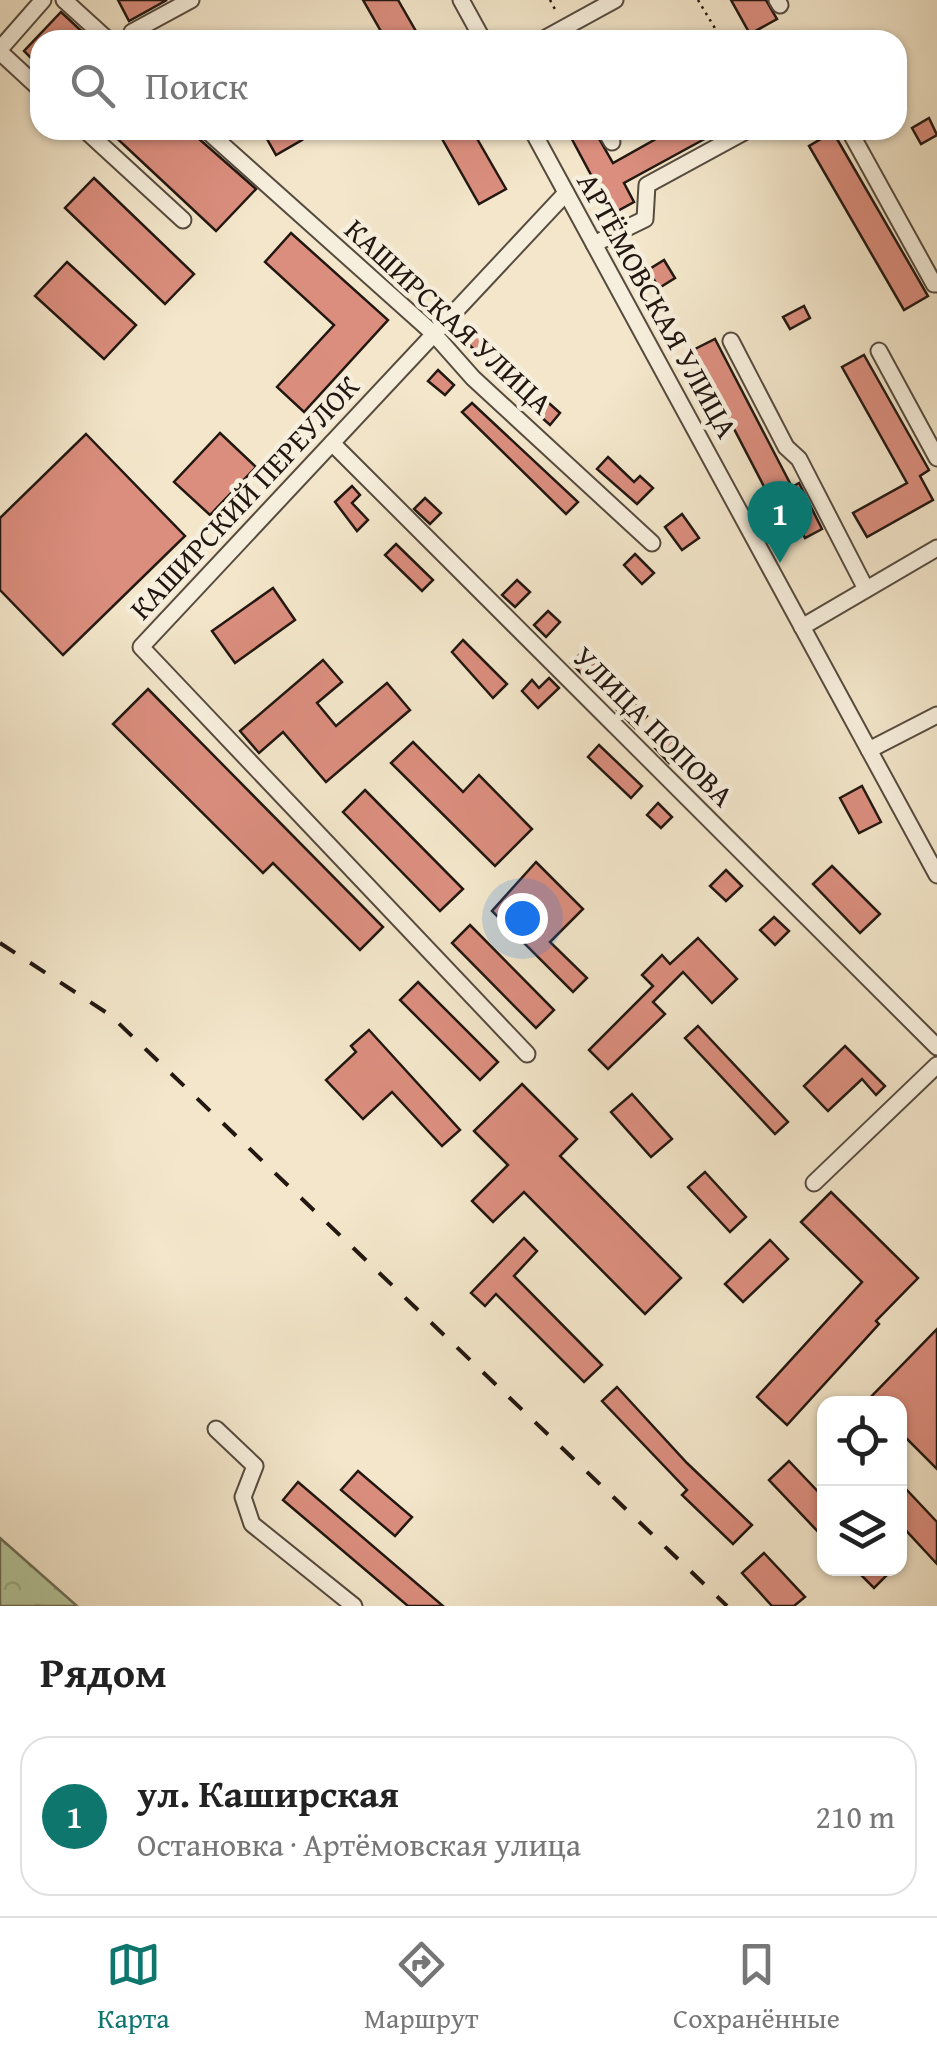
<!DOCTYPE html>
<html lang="ru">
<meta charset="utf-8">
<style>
body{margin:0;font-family:"Gentium Book Plus",serif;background:#f6f6f6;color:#222}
.controls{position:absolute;right:30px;bottom:30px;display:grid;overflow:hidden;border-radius:20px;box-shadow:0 2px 8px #0004}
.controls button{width:90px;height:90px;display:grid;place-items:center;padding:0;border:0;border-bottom:2px solid #e0e0e0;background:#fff;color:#222;font:50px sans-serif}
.you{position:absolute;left:522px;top:918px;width:35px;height:35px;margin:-25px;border:8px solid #fff;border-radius:50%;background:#1a73e8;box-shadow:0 0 0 15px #1a73e833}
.badge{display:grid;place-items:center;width:65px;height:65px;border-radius:50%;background:#0f766e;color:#fff;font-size:32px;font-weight:700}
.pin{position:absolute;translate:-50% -82px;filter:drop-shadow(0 2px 5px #0008)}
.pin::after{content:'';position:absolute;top:52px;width:35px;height:30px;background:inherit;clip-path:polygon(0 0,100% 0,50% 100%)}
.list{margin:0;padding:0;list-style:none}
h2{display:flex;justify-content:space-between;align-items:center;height:130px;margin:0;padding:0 40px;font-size:42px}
h2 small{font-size:32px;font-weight:400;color:#767676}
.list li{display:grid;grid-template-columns:65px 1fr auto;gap:30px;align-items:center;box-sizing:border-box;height:160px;margin:0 20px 20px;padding:0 20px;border:2px solid #e0e0e0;border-radius:30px}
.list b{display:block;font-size:38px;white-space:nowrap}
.list p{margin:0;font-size:32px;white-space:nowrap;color:#767676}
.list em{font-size:32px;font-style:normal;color:#767676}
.icon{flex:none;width:55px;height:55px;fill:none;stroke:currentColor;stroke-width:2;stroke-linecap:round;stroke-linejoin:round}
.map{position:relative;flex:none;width:937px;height:1606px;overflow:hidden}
.search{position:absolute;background:#fff;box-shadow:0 2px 8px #0004;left:30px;right:30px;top:30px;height:110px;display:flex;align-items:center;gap:25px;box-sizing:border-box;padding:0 35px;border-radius:30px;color:#767676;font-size:38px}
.sheet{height:310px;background:#fff}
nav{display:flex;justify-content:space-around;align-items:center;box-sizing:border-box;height:140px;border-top:2px solid #e0e0e0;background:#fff;font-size:28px;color:#767676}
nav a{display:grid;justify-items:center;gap:5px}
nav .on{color:#0f766e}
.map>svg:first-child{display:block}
.forest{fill:url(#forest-crowns);stroke:#6c6e56;stroke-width:2.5}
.building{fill:#db8e7e;stroke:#221711;stroke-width:2.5}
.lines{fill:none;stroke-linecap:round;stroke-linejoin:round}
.minor-casing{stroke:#564b3f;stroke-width:19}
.path{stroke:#221711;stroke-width:2.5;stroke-dasharray:2.5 5;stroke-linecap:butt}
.minor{stroke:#f7efdd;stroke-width:15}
.rail{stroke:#221711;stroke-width:4;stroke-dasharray:18 18;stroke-linecap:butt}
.labels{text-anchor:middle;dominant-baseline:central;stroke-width:9;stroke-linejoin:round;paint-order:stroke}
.street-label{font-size:30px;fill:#221711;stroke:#f7efdd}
</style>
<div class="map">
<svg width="937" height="1606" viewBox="0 0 937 1606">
<defs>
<pattern id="forest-crowns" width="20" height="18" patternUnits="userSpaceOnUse" patternTransform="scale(2.5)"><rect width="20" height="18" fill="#b5c69b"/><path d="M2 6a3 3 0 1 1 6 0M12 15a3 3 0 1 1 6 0" fill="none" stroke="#9ba984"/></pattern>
</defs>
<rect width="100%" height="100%" fill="#f3e6ca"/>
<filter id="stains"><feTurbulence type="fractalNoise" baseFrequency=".002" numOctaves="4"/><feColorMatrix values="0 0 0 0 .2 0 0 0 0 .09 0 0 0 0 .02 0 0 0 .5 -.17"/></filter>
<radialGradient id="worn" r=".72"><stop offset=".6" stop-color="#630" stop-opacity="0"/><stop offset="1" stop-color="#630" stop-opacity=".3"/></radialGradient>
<path class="forest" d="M0,1538L77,1606H0Z"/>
<g class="building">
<path d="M118,0H167L129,21Z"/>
<path d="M363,0H398L421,40H386Z"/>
<path d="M731,0H766L777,19L750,34Z"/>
<path d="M61,12L91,40H40V67L24,51Z"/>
<path d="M929,118L937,135L921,144L912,128Z"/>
<path d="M108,130H195L198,138L256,189L216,231Z"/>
<path d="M262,130H296L302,140L276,155Z"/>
<path d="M437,130H472L506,189L479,204Z"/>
<path d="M567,130H594L613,163L672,130H721L624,183L634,202L612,214Z"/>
<path d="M833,132L928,296L904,310L809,146Z"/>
<path d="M94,178L194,274L165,304L65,208Z"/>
<path d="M291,233L388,320L304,412L277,387L334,325L265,262Z"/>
<path d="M664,260L675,278L659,288L648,270Z"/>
<path d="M67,262L136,325L104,359L35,296Z"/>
<path d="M804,306L810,318L790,329L783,317Z"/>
<path d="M476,330L492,346L482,357L465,341Z"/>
<path d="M715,339L792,487L799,483L822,529L805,538L781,492L770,498L693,350Z"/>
<path d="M864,355L929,470L920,476L933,500L867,537L853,513L907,483L842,367Z"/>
<path d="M438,370L454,385L445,395L428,381Z"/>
<path d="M541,396L560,413L550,425L531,408Z"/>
<path d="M472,403L578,502L566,514L462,412Z"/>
<path d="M220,433L256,467L210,515L174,482Z"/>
<path d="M86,434L185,536L63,655L0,590V518Z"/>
<path d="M608,457L634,482L640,476L653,488L637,504L597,469Z"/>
<path d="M352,486L360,495L352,503L368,520L357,531L335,502Z"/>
<path d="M425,498L441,513L430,524L414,509Z"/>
<path d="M682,514L699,538L682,550L665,527Z"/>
<path d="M396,544L433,580L422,591L385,555Z"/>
<path d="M635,554L654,573L642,584L624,565Z"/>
<path d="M517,580L530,592L515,607L502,595Z"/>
<path d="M273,588L295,620L235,663L212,631Z"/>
<path d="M548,611L560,622L546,637L534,625Z"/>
<path d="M463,640L507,684L493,698L452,652Z"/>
<path d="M587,647L600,660L584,676L571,663Z"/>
<path d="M323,660L342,682L317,703L336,726L387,683L410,710L326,782L283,732L259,753L240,731Z"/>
<path d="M549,678L559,688L538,708L522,691L532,680L539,688Z"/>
<path d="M148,689L383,927L360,950L273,863L263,873L113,724Z"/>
<path d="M629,698L647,716L635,728L617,710Z"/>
<path d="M667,736L682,751L669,763L655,748Z"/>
<path d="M413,742L463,792L479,775L532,829L495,866L391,763Z"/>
<path d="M599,745L642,786L631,798L588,757Z"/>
<path d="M862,786L881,822L859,833L840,798Z"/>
<path d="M365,790L463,889L440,911L343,812Z"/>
<path d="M658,803L672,817L661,828L647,815Z"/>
<path d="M536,862L583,909L550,942L587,978L573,992L492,911Z"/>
<path d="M832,866L880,914L860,933L813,884Z"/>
<path d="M726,870L742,886L726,901L710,886Z"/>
<path d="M774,917L789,931L775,945L760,930Z"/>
<path d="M470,925L554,1010L536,1028L452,943Z"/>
<path d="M698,938L737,979L712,1003L683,972L653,1002L665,1014L608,1069L589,1050L653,986L642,975L662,955L670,964Z"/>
<path d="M418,982L498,1062L480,1080L400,1000Z"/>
<path d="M698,1026L788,1122L775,1134L685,1038Z"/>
<path d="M369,1030L460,1130L442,1146L392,1092L363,1119L326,1080L356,1052L351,1046Z"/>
<path d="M845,1046L885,1086L876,1095L862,1079L828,1111L804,1086Z"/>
<path d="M522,1084L577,1139L560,1156L681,1278L645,1314L524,1192L493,1222L472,1201L508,1165L474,1131Z"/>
<path d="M632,1094L672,1139L651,1157L611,1112Z"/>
<path d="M705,1172L746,1217L730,1232L688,1187Z"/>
<path d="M831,1192L918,1278L876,1321L879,1324L787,1425L757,1397L862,1282L801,1222Z"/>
<path d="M524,1238L537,1251L514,1276L602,1365L584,1382L496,1294L485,1306L471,1293Z"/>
<path d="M770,1240L788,1259L743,1302L725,1284Z"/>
<path d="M937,1329V1469L900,1432V1404H864Z"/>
<path d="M617,1387L687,1463L752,1525L733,1544L682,1495L687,1490L602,1401Z"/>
<path d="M789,1461L824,1498V1538L769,1480Z"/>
<path d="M358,1471L412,1517L395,1536L341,1490Z"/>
<path d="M298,1482L443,1606H408L283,1500Z"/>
<path d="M905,1488L937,1522V1564L900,1524V1493Z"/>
<path d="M764,1553L805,1597L794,1606H772L742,1573Z"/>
<path d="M854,1568H894L874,1588Z"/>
</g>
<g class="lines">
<defs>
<g id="minor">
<path d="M64,0L108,40"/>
<path d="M461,0L483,40"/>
<path d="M777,0L780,5"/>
<path d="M132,32L191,0"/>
<path d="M542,40L615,0"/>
<path d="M0,49L43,0"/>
<path d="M0,52L40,89"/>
<path d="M85,130L183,220"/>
<path d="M206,130L434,334L473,378L652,543"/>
<path d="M532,130L937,875"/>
<path d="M605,130L612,142"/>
<path d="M849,130L934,284H937"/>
<path d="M594,244L645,219L647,185L748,130"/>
<path d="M731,341L786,447L799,459L866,589"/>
<path d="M879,351L937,458"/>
<path d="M332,443L937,1047"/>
<path d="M802,627L937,548"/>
<path d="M869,750L937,715"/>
<path d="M527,1054L141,647L566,193"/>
<path d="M814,1183L937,1065"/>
<path d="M216,1429L255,1466L243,1497L252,1524L354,1606"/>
</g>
</defs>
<use href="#minor" class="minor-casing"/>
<g class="path">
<path d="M550,0L557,13"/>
<path d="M698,0L722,40"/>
<path d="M624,134L632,130"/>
</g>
<use href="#minor" class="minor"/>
<path class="rail" d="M0,943L110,1015L727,1606"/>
</g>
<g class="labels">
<g class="street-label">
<text transform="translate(658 305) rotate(61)">АРТЁМОВСКАЯ УЛИЦА</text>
<text transform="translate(449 316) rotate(43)">КАШИРСКАЯ УЛИЦА</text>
<text transform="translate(244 497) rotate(-47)">КАШИРСКИЙ ПЕРЕУЛОК</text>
<text transform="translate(654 726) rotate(45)">УЛИЦА ПОПОВА</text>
</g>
</g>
<rect width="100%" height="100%" filter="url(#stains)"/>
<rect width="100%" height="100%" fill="url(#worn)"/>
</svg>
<div class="controls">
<button><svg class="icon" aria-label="locate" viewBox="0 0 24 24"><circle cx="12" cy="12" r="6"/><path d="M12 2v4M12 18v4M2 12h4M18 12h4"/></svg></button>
<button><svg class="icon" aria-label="layers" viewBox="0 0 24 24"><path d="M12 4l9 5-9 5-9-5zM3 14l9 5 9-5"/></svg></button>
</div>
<div class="you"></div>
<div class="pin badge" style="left:780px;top:563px">1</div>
<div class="search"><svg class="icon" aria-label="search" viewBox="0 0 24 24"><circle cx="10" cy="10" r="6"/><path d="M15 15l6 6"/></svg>Поиск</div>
</div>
<section class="sheet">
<h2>Рядом<small></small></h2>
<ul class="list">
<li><span class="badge">1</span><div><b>ул. Каширская</b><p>Остановка · Артёмовская улица</p></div><em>210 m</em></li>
</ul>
</section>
<nav>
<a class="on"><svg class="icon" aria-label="map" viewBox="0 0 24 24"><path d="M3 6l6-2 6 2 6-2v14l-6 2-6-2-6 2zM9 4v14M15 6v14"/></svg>Карта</a>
<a><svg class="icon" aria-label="directions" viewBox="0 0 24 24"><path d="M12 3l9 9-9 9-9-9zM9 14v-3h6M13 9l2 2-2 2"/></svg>Маршрут</a>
<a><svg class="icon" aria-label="saved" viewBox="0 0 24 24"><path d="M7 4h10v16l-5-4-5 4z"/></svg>Сохранённые</a>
</nav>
